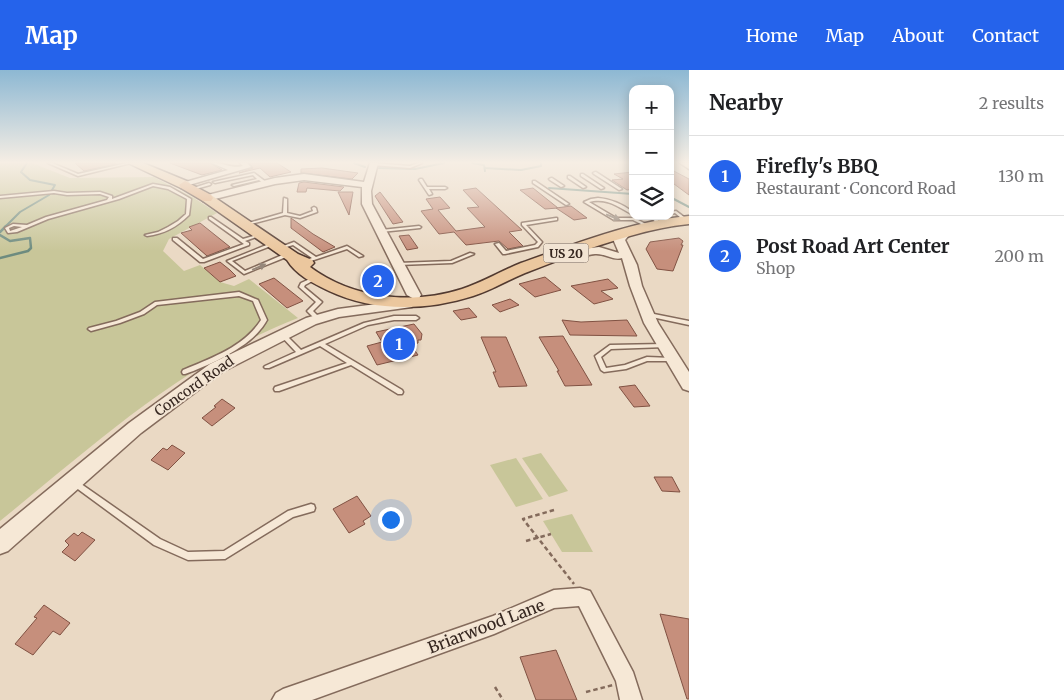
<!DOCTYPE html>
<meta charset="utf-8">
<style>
body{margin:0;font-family:Merriweather,serif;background:#f6f6f6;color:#202124}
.controls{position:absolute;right:15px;top:15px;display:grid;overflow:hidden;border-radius:10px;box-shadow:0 2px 12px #0003}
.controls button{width:45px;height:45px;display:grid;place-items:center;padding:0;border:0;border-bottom:1px solid #e0e0e0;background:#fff;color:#202124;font:25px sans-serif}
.you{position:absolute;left:390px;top:449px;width:18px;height:18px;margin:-12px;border:4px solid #fff;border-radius:50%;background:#1a73e8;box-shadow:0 0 0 8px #1a73e833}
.badge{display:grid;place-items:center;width:32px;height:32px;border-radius:50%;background:#2563eb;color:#fff;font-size:16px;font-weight:700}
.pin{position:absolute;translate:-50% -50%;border:2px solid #fff;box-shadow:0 1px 5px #0006}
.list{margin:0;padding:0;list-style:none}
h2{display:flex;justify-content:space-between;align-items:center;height:65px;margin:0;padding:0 20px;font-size:21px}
h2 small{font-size:16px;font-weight:400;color:#757577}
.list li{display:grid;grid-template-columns:32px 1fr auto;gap:15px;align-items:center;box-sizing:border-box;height:80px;padding:0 20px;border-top:1px solid #e0e0e0}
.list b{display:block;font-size:19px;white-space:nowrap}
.list p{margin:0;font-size:16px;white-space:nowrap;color:#757577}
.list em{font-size:16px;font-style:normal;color:#757577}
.icon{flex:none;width:28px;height:28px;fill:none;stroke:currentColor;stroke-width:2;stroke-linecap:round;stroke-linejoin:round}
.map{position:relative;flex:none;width:689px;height:630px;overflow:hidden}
header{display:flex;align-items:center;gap:30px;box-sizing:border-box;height:70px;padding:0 25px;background:#2563eb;color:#fff}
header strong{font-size:24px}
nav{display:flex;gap:28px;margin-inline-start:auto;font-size:18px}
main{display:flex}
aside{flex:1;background:#fff}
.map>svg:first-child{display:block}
.green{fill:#c8c699}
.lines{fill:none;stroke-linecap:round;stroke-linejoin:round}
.stream-far1{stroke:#6d8b7f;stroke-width:2}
.stream{stroke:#6d8b7f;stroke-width:2.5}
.building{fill:#c68f7c;stroke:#815243}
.service-casing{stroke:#846b5c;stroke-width:3}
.minor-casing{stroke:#846b5c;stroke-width:3}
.tertiary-casing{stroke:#846b5c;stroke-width:3}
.primary-casing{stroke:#523a30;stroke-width:3}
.trunk-casing{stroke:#523a30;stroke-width:3}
.path{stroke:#846b5c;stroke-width:2.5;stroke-dasharray:4.5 3;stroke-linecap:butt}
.service{fill:#f6e8d6;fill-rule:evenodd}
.minor{fill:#f6e8d6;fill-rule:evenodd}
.tertiary{fill:#f6e8d6;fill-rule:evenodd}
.primary{fill:#ebc79e;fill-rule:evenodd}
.trunk{fill:#e0a97c;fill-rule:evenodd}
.oneway{fill:#96877a}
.labels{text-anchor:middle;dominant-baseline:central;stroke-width:4;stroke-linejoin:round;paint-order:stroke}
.shield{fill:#f2e4d3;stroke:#6e5f55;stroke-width:1}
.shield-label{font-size:12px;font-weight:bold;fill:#35261f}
.street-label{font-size:14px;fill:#35261f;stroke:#f2e4d3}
.near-street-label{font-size:16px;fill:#35261f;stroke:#f2e4d3}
</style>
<header>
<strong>Map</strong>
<nav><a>Home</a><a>Map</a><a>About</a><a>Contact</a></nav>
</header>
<main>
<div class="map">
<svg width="689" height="630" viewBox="0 0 689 630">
<rect width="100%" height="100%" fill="#ead9c4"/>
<g class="green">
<path d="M0,93H32L70,108L154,107L194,128L217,143L169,169L163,181L184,201L200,195L220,212L234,216L249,209L298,248C182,293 95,374 0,451Z"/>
<path d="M541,383L568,421L549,427L522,388Z"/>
<path d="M516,388L543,429L516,437L490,395Z"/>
<path d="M572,444L593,482H562L543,451Z"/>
</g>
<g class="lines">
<g class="stream-far1">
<path d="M354,93L365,97"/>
<path d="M472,93L484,95L485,101"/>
<path d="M379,98L415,99L444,93"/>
<path d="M485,98L521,100L541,96V93"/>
<path d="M549,118L633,124"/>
<path d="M670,127L689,137"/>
<path d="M5,157L20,142L49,125L55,115L30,110L21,102L27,93"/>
</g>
<g class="stream">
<path d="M0,162L6,156"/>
<path d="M0,165L10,171L30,168L31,178L28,181L0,188"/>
</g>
</g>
<g class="building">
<path d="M75,93H116V94L84,101Z"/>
<path d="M170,93H210L222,100L202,105Z"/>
<path d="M249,93H277L291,102L270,107L260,98L239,103L253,98Z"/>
<path d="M322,98L358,103L352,109L301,103V99Z"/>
<path d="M670,99L689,109V125L670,111Z"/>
<path d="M633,102V119L627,120L612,110L623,109L614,104Z"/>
<path d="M304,112L344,117L340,121L307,118L306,122H297L299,113Z"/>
<path d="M476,118L522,160L509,162L523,176L508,179L499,171L466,175L454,162L439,164L421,141L433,139L426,129L440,127L450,138L438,140L456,161L485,157L467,138L479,137L463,120Z"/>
<path d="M533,118L558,138L545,139L520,120Z"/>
<path d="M338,122H353L349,145Z"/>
<path d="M380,122L403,152L393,154L375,126Z"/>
<path d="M571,136L587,148L574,150L556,138Z"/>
<path d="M291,148L313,164L335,177L323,182L291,158Z"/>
<path d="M200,153L230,177L207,186L181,163L192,160L189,157Z"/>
<path d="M409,165L418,178L407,180L399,166Z"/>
<path d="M679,168L683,171L681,175H683L673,201L657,199L646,179L650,172Z"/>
<path d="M220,192L230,200L236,206L220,212L204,198Z"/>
<path d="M545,207L561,220L535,227L519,214Z"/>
<path d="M274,208L303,231L287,238L259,214Z"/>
<path d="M608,209L618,218L601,221L613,229L594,234L571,216Z"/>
<path d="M510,229L519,235L500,242L492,235Z"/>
<path d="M469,238L477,247L461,250L453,241Z"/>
<path d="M562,250L581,252L627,250L637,266L570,265Z"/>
<path d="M414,254L422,264L421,270H418V273L411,275L418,285L377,295L367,276L382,272L376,262Z"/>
<path d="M563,266L592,315L565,316L557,301H559L539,267Z"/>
<path d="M481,267H506L527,316L499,317L493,302H496Z"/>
<path d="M635,315L650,336L634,337L619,317Z"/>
<path d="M222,329L235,338L212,356L202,348L216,337L214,336Z"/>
<path d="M172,375L185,383L168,400L151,390L163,378L167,380Z"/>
<path d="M654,407H672L680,422L662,421Z"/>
<path d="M357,426L371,446L363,451L365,454L349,463L333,439Z"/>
<path d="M82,462L95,470L75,491L62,482L69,475L65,471L74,463L78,466Z"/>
<path d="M44,535L70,553L60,565L53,561L33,585L15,574L37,548L34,547Z"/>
<path d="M660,544L689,549V629H687Z"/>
<path d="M556,580L577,630H536L520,587Z"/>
</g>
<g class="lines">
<defs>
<g id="service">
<path d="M48,93H52L78,104L127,93H131L78,106Z"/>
<path d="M372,93L410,96L418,93H422L410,98L373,95L371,94Z"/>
<path d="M595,102H596L622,119L619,120L594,104L593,103Z"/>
<path d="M254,103L266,112V114H264L259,110L234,116L232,115L257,109L253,105L215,113L213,112Z"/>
<path d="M582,104H583L604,118L601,119L581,106V104Z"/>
<path d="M568,106H570L586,117L583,118L568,108Z"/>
<path d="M551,108H552L564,116L561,117L550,110L549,109Z"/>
<path d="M420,109H422L427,117H445L447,118L445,119H429L432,124L429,125L419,110Z"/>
<path d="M534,111H535L569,134L566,135L533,113V111Z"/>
<path d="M209,113L211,114L210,115L192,120L190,119Z"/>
<path d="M153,114L170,117L191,129L189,145C177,157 164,164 147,166L145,165L158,162L168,157L178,151L186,144L187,129L168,119L153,116L119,129L48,149L17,162L8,163L5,158L13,154L27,155L46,147L107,130L109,127L100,124L67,125L54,123L0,128V126L54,121L67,123L100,122L112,126V129ZM14,156L22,157L10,161L9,158Z"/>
<path d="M284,128L287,129V143L300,146L313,141L312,138L314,137L316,138L317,142L300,148L285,145L247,155L245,154L283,143Z"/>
<path d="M598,128C611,129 622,134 633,142V145C619,137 606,127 589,132L616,148H634L650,156L647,157L633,150H614L584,132L591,129Z"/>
<path d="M676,141L688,150V152H686L675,143L670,144V142Z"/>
<path d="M649,146H654L661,153L658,154Z"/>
<path d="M209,147H211L243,169L260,164L262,165L245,171L249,173V175L204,192H200L173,170V168H177L203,189L244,174L209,149Z"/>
<path d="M556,148H557V150L526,155L542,172L538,177L505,184H503L495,174L499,173L506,181L535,175L538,172L522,155V153Z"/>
<path d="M419,156L421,157L420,158L381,162L379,161L381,160Z"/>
<path d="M274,172H276V174L232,191L245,201L287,183H291V185L244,204L227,191Z"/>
<path d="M294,172L316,187L347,176L363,186L359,187L347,179L305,193H303V191L312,188L293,175L280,179L278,178Z"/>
<path d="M470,183L474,184L452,193L398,195L396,194L398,193L451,191Z"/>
<path d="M314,207H318V208L305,215L304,217L322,232L313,241L321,249L318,251L316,250L307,241L316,232L299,217L301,213Z"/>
<path d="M239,222L258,230L267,250C265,253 263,257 260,260C245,279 208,296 185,304H183L182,302L183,300C211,288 244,277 261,250L253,231L239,226L157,235L144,244L120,253L91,261L88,259L89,258L116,251L140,242L155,232Z"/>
<path d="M649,243L689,251V255L647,246L646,245Z"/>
<path d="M394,246H416L419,248L416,250H394L368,255L325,274L402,320L403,322L402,324H398L351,295L279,321H275L274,319L275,317L347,293L320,276L269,298H265L264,297L265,296L296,282L280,265L279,264L280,263H284L301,280L364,253Z"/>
<path d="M664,274L667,276L666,277L611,279L601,287L606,298L625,295L647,287L672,288L674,289L675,290L674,291H647L626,299L604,302L601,300L595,286L610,275Z"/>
<path d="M74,409L160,469L188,482L224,481L288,441L311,434L314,435L315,438L314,441L293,447L225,489L188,490L154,475L71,414L70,412L71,410Z"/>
</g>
<g id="minor">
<path d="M212,93C223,92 232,99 243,96L240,93H247L251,97L182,117V113L228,100Z"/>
<path d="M580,518L590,521L633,602L642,630H620L616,611L579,536L554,538L494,564L312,630H272L276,623L283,619L493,546L554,520Z"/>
</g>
<g id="tertiary">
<path d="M370,93H378L371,121L372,134L421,225L419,228L414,229L407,225L362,134V117L304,110L275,114L207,131L202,128L204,126L275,108L304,104L364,112Z"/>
<path d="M680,93H689V99Z"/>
<path d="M627,159L632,162L625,170L637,195L642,216L658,253L689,302V321L683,319L644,253L630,216L622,188C613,191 605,183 595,184C585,185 565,192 557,184L563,181L599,177L619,183L613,169L623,160Z"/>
<path d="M407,230L414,234L412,237L339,247L316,254L222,302L141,363L8,481L0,484V459L129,353L210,294L306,248L338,239Z"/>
</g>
<g id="primary">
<path d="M128,93H143L189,112L191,115L189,118H181Z"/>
<path d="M207,124L211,125L298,184L312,190L314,193L310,197C353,229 412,235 462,219C483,212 501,201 521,193C575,174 632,151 689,146V154C637,159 574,184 525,203C508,210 492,220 473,226C426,241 374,242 329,221C313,213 296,205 287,190L203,131L201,128L203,125Z"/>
</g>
<path id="trunk" d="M185,111L211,125L213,128L211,131H203L181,118L179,115Z"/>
</defs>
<use href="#service" class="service-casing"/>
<use href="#minor" class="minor-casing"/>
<use href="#tertiary" class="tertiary-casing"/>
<use href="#primary" class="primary-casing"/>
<use href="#trunk" class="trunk-casing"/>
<g class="path">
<path d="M554,440L523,449L574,514"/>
<path d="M526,471L551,464"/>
<path d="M495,617L503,630"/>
<path d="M586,622L613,615"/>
</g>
<use href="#service" class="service"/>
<use href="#minor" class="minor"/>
<use href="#tertiary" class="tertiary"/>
<use href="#primary" class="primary"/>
<use href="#trunk" class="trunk"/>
</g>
<defs><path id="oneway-solid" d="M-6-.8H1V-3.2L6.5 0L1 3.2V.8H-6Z" transform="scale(1.25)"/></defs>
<g class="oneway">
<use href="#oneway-solid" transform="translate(613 147) rotate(21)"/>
<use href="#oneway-solid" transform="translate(259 197) rotate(-23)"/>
</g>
<linearGradient id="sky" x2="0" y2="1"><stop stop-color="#8db8d3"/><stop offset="0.51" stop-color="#f6eee4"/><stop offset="1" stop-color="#f6eee4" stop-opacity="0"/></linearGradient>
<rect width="689" height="181" fill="url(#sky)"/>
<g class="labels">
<rect class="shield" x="543.5" y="173.5" width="45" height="19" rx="4"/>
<g class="shield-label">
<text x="566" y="183">US 20</text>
</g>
<g class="street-label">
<text transform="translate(194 316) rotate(-35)">Concord Road</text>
</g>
<g class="near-street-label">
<text transform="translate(486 556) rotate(-21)">Briarwood Lane</text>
</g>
</g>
</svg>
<div class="controls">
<button>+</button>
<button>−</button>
<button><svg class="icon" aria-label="layers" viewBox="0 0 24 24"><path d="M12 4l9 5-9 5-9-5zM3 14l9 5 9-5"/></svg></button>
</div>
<div class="you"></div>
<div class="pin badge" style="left:399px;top:274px">1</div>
<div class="pin badge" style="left:378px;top:211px">2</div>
</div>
<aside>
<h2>Nearby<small>2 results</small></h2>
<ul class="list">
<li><span class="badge">1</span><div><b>Firefly's BBQ</b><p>Restaurant · Concord Road</p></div><em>130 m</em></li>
<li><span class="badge">2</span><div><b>Post Road Art Center</b><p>Shop</p></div><em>200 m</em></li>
</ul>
</aside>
</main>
